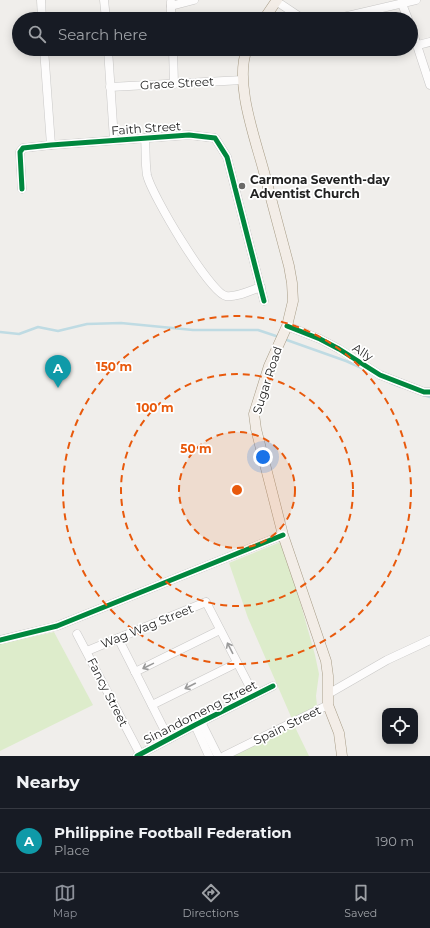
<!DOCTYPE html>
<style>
body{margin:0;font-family:Montserrat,sans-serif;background:#242831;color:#f1f3f6}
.controls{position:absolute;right:12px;bottom:12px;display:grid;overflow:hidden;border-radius:8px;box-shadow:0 2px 10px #0003}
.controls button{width:36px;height:36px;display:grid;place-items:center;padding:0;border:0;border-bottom:1px solid #363941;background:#171b24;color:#f1f3f6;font:20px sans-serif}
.you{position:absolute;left:263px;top:457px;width:14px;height:14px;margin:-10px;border:3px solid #fff;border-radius:50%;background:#1a73e8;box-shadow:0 0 0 6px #1a73e833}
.badge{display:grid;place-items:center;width:26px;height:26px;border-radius:50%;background:#8c9099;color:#fff;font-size:13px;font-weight:700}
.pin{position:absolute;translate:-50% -33px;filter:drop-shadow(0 1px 2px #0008)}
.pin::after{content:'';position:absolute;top:21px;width:14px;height:12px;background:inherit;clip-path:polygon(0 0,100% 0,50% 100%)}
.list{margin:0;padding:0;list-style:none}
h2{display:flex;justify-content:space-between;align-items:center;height:52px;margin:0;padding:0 16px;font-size:17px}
h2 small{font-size:13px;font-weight:400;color:#9ea1a6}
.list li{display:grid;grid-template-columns:26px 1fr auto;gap:12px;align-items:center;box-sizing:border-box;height:64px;padding:0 16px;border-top:1px solid #363941}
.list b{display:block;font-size:15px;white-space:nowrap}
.list p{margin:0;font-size:13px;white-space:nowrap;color:#9ea1a6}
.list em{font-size:13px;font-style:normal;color:#9ea1a6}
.icon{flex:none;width:22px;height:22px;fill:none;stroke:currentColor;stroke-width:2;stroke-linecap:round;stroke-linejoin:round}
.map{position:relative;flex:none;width:430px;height:756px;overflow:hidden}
.search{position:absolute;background:#171b24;box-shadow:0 2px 10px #0003;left:12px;right:12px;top:12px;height:44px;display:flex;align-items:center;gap:10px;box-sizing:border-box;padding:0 14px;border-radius:22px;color:#9ea1a6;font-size:15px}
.sheet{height:116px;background:#171b24}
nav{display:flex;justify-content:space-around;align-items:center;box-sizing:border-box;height:56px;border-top:1px solid #363941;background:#171b24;font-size:11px;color:#9ea1a6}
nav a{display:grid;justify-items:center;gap:2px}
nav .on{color:#8c9099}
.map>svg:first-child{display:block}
.grass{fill:#ddeccb}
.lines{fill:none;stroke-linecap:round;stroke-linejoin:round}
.stream{stroke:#bfdbe3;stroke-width:2.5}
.minor-casing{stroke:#c9c8c7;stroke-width:9}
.major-casing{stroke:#a79c86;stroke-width:11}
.minor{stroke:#fdfcfc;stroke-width:8}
.major{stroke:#f3ede7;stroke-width:10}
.cycleway-casing{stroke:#fff;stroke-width:8}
.cycleway{stroke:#00873e;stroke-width:5}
.oneway{stroke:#9a9a9a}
.ring{fill:none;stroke:#e8590c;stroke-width:2;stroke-dasharray:7 5}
.poi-dot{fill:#6a6968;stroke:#fff;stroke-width:1.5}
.labels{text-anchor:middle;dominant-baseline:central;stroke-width:3.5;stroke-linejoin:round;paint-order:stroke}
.street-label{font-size:12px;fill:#222;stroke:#fff}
.poi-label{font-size:12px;font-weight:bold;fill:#222;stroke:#fff;text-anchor:start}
.centre{fill:#e8590c;stroke:#fff;stroke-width:2}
.ring-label{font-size:12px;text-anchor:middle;font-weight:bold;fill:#e8590c;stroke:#fff;stroke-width:3.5;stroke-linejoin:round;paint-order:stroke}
</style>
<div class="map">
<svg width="430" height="756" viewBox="0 0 430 756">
<rect width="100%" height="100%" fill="#f0eeeb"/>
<g class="grass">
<path d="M283,541L315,655L319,674L316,696L317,706L292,719L248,618L229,563Z"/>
<path d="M54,632L93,705L0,751V644Z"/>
<path d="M294,725L309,756H232Z"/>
</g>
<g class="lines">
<g class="stream">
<path d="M0,332L19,334L38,327L58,331L87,324L121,323L193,330H258L279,337"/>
<path d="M284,339L346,361L364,369"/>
<path d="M391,383L401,387"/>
<path d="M423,395L430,397"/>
</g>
<defs>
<g id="minor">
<path d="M41,0L42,19"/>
<path d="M104,0L106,19"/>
<path d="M276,1L303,19"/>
<path d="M171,2V19"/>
<path d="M402,4L408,19"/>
<path d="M171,6L194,0"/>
<path d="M313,19L339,18L416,0"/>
<path d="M411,27L430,85"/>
<path d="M418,45L430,42"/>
<path d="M44,49L51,145"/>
<path d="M108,49L114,140"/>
<path d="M173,49L174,84"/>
<path d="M110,87L243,80"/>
<path d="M145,138C146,150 145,163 147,175C151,194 210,293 226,296C235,298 252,290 261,287"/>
<path d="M22,189L20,152L23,148L51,145L189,135L215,138L227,157L264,301"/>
<path d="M287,326L320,339L339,349L380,375L424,392H430"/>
<path d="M77,634L140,754"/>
<path d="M118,638L169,739"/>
<path d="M0,640L57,626L283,535"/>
<path d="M87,651L206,602L254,695"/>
<path d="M135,672L220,630"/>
<path d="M328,694L387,660L430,640"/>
<path d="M152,705L237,663"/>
<path d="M201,722L218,756"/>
<path d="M195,725L209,756"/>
<path d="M137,756L195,725L273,686"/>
<path d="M224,756L328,705"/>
</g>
<g id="major">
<path d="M264,19L277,0"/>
<path d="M247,49C234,82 255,138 264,172C272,203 281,235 289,266L292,283L293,301L287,326L269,366L254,414L256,429L283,535L326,661L328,676V705L339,733L342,756"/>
</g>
</defs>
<use href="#minor" class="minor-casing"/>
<use href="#major" class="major-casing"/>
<use href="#minor" class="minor"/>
<use href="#major" class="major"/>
<defs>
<g id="cycleway">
<path d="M22,189L20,152L23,148L51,145L189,135L215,138L227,157L264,301"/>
<path d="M287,326L320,339L339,349L380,375L424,392H430"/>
<path d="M0,640L57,626L283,535"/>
<path d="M137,756L195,725L273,686"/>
</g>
</defs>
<use href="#cycleway" class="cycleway-casing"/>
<use href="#cycleway" class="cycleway"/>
</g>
<defs><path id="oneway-shaft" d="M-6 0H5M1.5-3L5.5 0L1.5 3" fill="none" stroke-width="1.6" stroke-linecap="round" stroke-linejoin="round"/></defs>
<g class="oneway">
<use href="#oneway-shaft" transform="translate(230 648) rotate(-117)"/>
<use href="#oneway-shaft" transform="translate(148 666) rotate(154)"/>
<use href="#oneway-shaft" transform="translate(190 686) rotate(153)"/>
</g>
<circle cx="237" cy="490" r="58" fill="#e8590c" fill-opacity=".12"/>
<g class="ring">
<circle cx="237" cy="490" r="58"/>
<circle cx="237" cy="490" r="116"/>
<circle cx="237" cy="490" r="174"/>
</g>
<circle class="poi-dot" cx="242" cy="186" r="4"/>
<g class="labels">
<g class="street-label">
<text transform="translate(177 83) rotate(-3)">Grace Street</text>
<text transform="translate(146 128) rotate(-4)">Faith Street</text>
<text transform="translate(363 352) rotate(32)">Ally</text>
<text transform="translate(267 380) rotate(-72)">Sugar Road</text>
<text transform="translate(147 626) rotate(-22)">Wag Wag Street</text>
<text transform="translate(108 692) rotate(63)">Fancy Street</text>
<text transform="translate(200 712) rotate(-27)">Sinandomeng Street</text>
<text transform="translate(287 725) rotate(-26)">Spain Street</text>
</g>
<g class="poi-label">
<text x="250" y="179">Carmona Seventh-day<tspan x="250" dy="14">Adventist Church</tspan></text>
</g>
</g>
<circle cx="237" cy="490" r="6" class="centre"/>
<g class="ring-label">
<text x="114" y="371">150 m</text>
<text x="155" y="412">100 m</text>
<text x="196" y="453">50 m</text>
</g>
</svg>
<div class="controls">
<button><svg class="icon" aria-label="locate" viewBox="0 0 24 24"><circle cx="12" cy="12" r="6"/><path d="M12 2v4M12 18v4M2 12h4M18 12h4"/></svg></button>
</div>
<div class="you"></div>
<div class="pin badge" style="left:58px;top:388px;background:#0f9aa8">A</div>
<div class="search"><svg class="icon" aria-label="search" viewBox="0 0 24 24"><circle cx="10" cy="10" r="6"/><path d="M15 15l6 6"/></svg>Search here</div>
</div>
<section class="sheet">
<h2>Nearby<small></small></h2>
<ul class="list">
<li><span class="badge" style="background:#0f9aa8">A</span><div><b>Philippine Football Federation</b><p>Place</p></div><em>190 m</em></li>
</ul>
</section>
<nav>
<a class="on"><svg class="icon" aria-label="map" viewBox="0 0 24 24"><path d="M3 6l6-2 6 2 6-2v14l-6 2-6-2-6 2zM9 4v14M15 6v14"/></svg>Map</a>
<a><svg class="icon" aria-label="directions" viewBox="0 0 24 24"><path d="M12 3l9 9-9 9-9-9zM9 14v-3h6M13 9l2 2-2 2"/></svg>Directions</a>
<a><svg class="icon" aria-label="saved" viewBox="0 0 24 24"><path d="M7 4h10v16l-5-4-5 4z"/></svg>Saved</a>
</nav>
